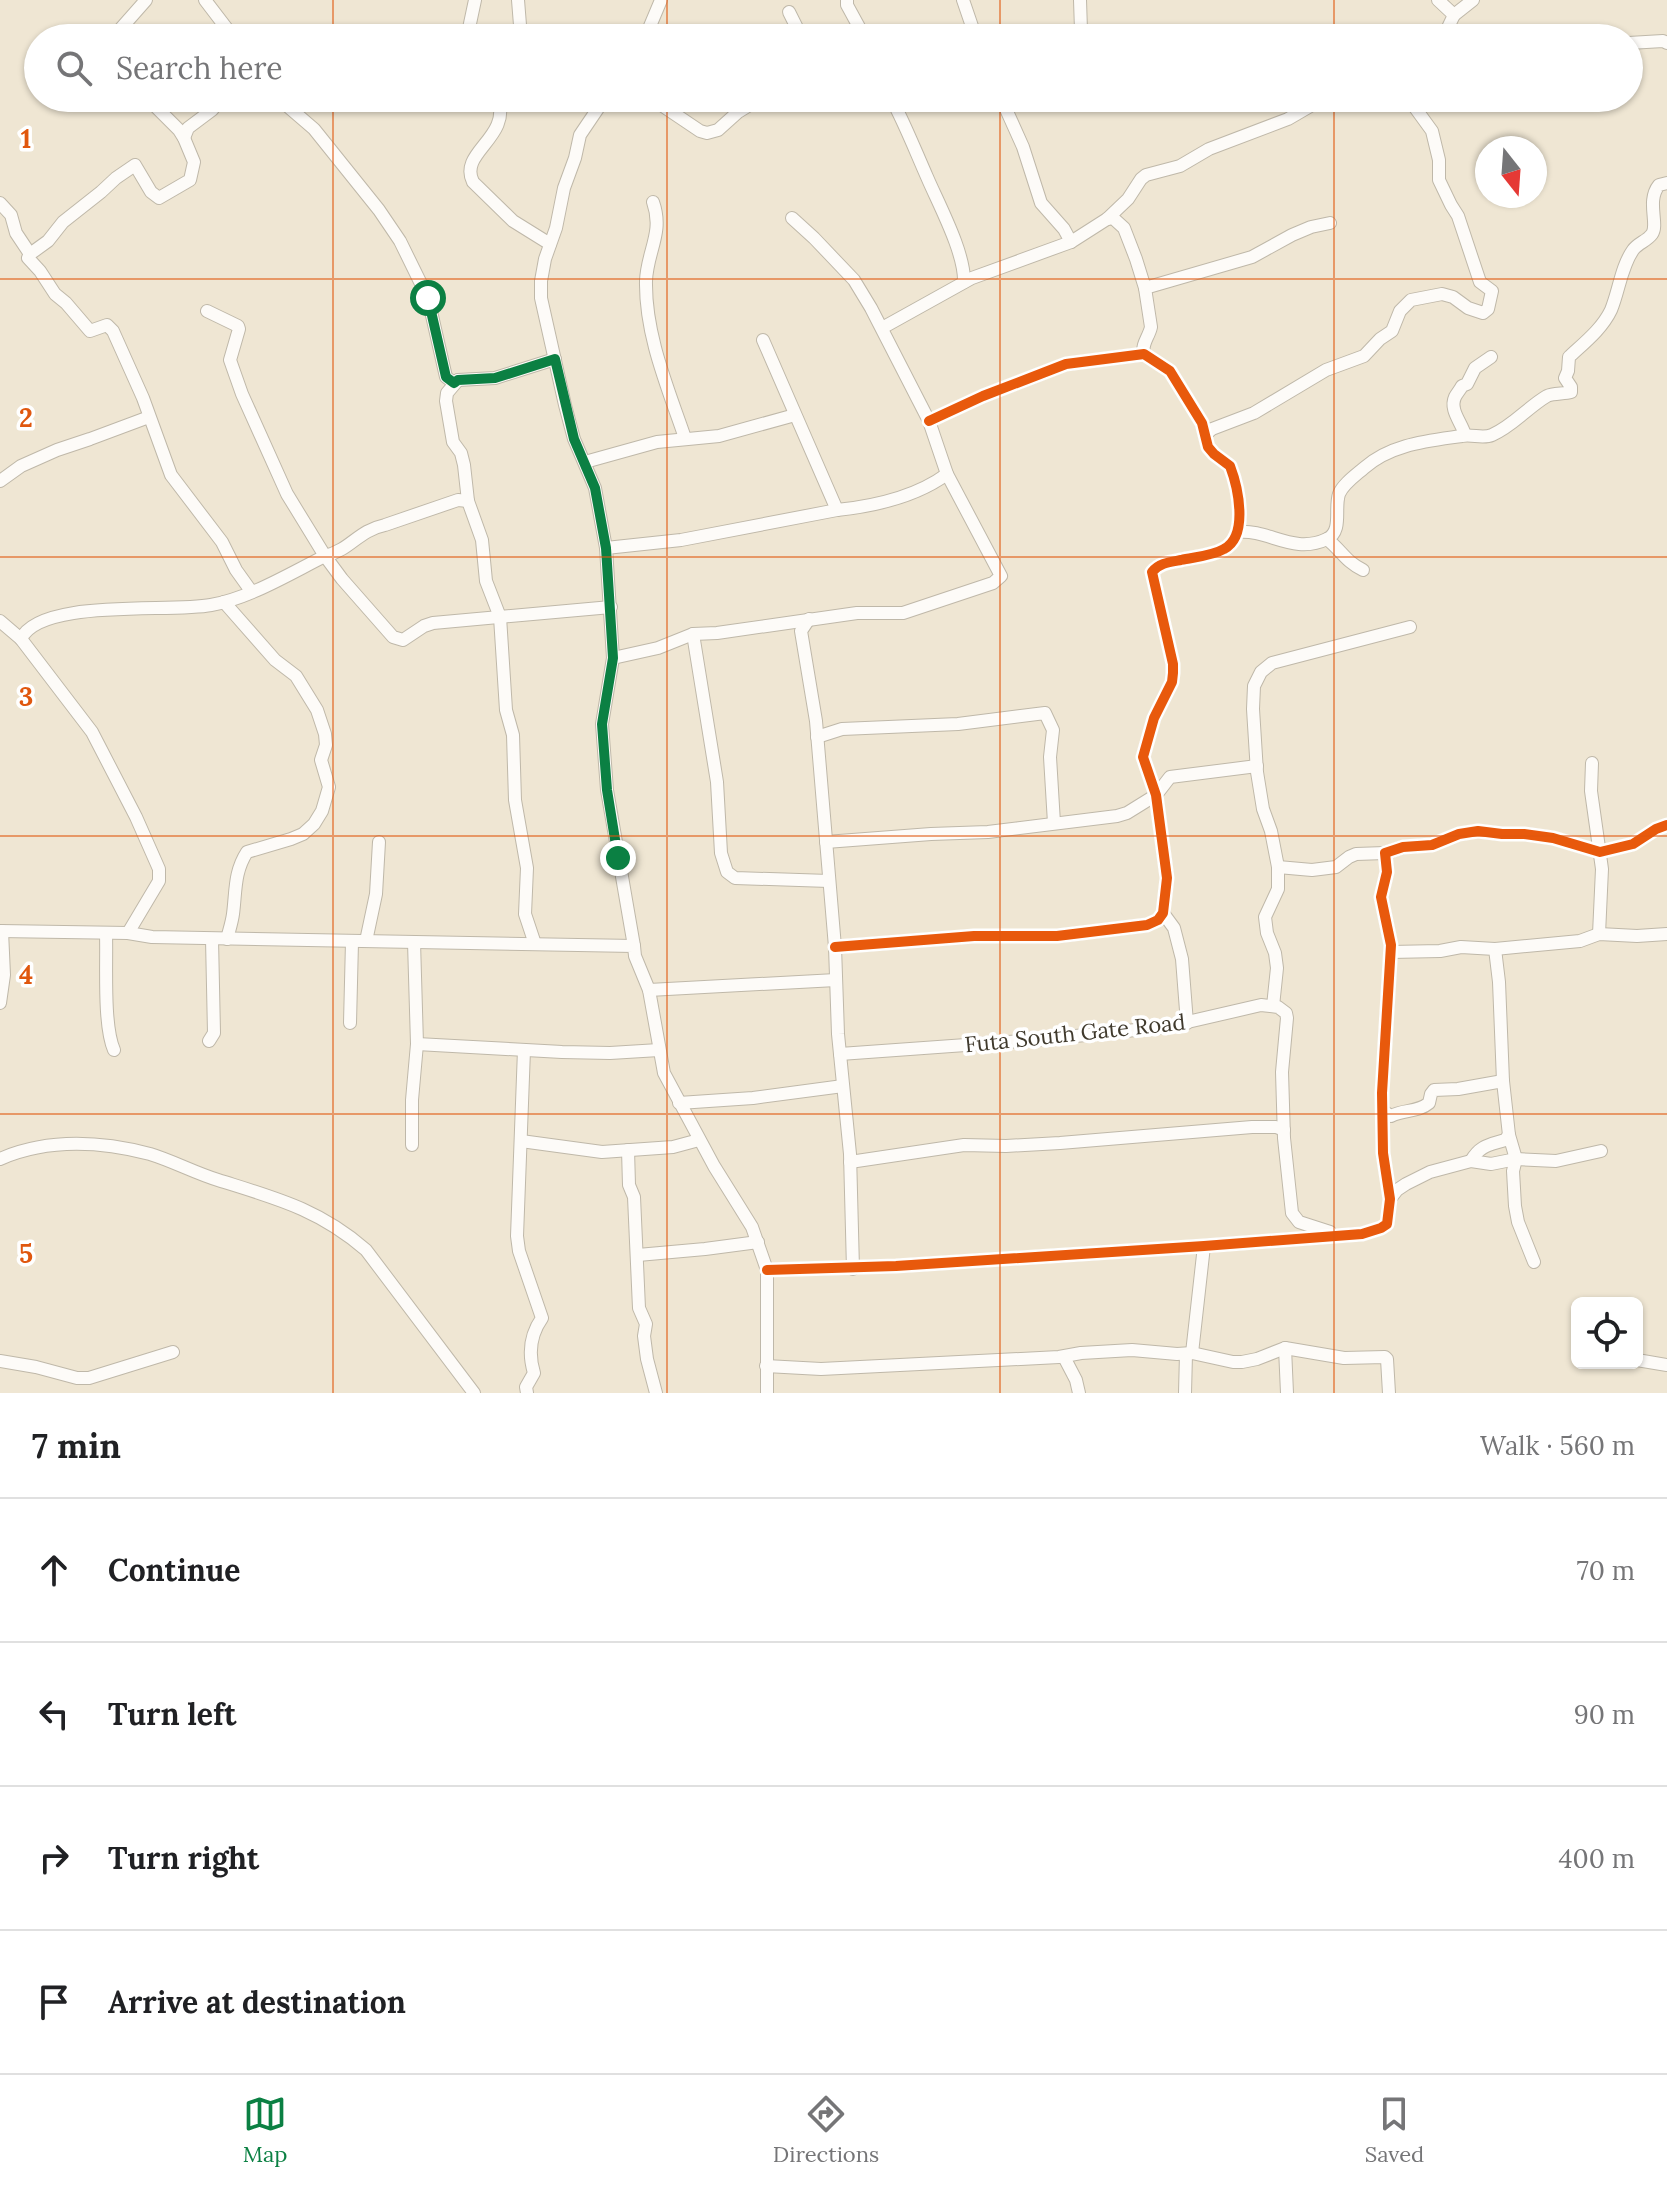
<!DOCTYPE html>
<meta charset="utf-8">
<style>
body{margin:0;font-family:Lora,serif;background:#f2f2f2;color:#202124}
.controls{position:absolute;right:24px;bottom:24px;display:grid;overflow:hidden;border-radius:12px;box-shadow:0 2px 6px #0004}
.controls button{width:72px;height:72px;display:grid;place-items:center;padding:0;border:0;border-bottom:2px solid #e0e0e0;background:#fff;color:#202124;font:40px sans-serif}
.compass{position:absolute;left:1475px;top:136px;width:72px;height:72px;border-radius:50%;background:#fff;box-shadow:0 2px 6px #0004;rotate:163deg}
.stop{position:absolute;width:24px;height:24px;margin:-18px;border:6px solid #0b8043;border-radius:50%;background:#fff}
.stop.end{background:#0b8043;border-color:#fff;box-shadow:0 2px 8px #0008}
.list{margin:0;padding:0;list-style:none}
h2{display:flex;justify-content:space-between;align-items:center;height:104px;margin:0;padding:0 32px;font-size:34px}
h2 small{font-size:26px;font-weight:400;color:#757577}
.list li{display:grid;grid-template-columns:52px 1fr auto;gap:24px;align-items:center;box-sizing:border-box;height:144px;padding:0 32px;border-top:2px solid #e0e0e0}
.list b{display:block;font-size:30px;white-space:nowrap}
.list em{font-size:26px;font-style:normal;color:#757577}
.icon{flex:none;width:44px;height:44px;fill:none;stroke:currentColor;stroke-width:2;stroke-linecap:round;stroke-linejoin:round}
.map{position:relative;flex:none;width:1667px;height:1393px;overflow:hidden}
.search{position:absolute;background:#fff;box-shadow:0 2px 6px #0004;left:24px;right:24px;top:24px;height:88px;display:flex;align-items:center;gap:20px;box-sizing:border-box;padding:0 28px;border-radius:44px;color:#757577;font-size:30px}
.sheet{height:680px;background:#fff}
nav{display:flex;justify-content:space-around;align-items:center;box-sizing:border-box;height:112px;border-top:2px solid #e0e0e0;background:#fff;font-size:22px;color:#757577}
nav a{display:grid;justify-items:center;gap:4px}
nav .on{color:#0b8043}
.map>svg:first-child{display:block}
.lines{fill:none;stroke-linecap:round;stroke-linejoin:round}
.minor-casing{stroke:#bfb8a9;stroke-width:14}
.minor{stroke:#fdfbf8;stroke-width:12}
.cycleway-casing{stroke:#fff;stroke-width:15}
.cycleway{stroke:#e8590c;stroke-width:10}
.route{stroke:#0b8043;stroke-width:10}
.grid{fill:none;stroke:#e0570e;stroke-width:2;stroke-opacity:0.55}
.labels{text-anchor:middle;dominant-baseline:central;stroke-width:7;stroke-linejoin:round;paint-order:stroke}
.street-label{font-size:22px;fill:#403a2d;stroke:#fff}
.grid-label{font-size:26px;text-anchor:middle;font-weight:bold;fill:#e0570e;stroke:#fff;stroke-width:7;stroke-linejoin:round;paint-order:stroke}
</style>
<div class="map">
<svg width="1667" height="1393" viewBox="0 0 1667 1393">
<rect width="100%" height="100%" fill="#efe6d3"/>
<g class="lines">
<defs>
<g id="minor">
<path d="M205,0L234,38"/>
<path d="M518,0L520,25"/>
<path d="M847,0V5L865,38"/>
<path d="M963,0L976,38"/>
<path d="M1438,0L1454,15L1443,38"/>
<path d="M789,12L802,38"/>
<path d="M1454,15L1473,0"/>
<path d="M115,38L116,34L146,0"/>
<path d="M469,38L468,33L475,0"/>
<path d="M645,38L661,0"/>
<path d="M1077,38L1081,30L1080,0"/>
<path d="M1629,43L1663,41L1667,43"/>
<path d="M278,98L314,129L379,210L400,241L428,298L446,377L454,383L458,380L495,378L555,359"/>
<path d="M498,98C512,138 458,152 473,182L513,221L550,244"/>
<path d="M605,98L580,135L575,158L564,188L556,228L545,259L541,281V298L565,405L574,439L595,488L606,548L613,658L602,724L607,790L634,946"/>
<path d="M651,98L700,131L707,133L718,130L738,112L761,98"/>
<path d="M891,98C905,124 915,150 927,177C939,205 965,253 964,282"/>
<path d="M1001,98L1023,147L1041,203L1064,229L1071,242"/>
<path d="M184,138L188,128L212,110L222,98"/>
<path d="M653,202C664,233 647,251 646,281C645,335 668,388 685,438"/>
<path d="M0,203L11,215L16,233L30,254L28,258L40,271L55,294L66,303L90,331L107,325L113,331L143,398L171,475L222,542L236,570L251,591"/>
<path d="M1107,219L1113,218L1124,228L1136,259L1145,288L1151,327C1149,337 1141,344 1144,354"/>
<path d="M30,254L48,241L63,222L101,192L116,178L135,165L151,192L159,198L190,180L194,162L184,138L179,130L147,98"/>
<path d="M1145,288L1252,257L1292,235L1311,227L1330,223"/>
<path d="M207,311L238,326L239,329L230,360L242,394L287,494L325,556L342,579L393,637L403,640L424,626L433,623L611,607"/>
<path d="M882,328L972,278L1071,242L1107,219L1128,199L1141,179L1146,175L1180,166L1209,149L1288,119L1324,98"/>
<path d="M763,340L837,510"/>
<path d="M458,380L447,393L446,401L453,442L461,453L464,465L468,501L482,540L486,581L500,617L506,710L513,735L515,800L527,868L525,914L535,944"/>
<path d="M1205,435L1212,429L1254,413L1326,370L1364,356L1380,339L1392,331L1400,311L1411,300L1442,294L1453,297L1468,308L1483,313L1488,309L1492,291L1480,282L1458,216L1451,205L1439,180V160L1432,131L1408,98"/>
<path d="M1465,435C1462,423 1449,410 1455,397C1457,393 1460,390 1462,386L1467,384L1475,368L1491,357"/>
<path d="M585,462L657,442L719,436L795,415"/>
<path d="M0,481L21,466L57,450L90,439L149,417"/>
<path d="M1238,532C1269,529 1293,555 1327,539C1343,531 1334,509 1339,494C1343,484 1356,475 1364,468C1391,444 1428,441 1462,436C1472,434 1483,439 1492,435C1513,426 1528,407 1547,396C1553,393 1564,394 1571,392V387L1565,378L1568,371L1569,357C1584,343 1602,329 1611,310C1619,291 1621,267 1633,250C1638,243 1647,241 1652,234C1659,224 1646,201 1659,185L1667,183"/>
<path d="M1327,539C1342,551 1345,561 1363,570"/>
<path d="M606,548L681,540L837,510C875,506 916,497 947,474"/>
<path d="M224,602L275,660L296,676L317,710L325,734L326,745L321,760L329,787L322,811L314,824L303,834L291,839L247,852C234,872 236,891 233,914C232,922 229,931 227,939"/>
<path d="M809,619L801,631L816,721L835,947L838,1034L850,1154L853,1269"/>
<path d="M0,621L21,639L92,732L136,817L159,869V881L128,933"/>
<path d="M693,634L717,782L721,853L727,872L735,878L829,881"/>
<path d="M21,639C40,598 169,613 211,605C250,598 289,574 325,556C352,549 357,531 385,525L458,500L468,501"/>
<path d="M613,658L658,648L693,634L717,633L857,613H903L993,583L1001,576L947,474L929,421L871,308L854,280L814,238L792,218"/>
<path d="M817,737L842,729L958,724L1045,713L1053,730L1050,757L1054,823"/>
<path d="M1592,763L1591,791L1602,869L1599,934"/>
<path d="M826,842L931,834L988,832L1117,816L1127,813L1156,795L1170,777L1257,766"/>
<path d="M1278,867L1312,870L1336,867L1349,857L1356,854L1385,853"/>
<path d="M1163,913L1174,928L1182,959L1187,1023"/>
<path d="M0,931L128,933L152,937L634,946L635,956L649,990L664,1073L714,1166L752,1227L767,1270V1393"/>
<path d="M106,934C107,963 103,1025 114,1050"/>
<path d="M366,941L376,894L379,842"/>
<path d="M835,947L974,936H1057L1147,925L1158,920L1163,913L1167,878L1156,795L1143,757L1154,718L1172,682L1173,673V664L1152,572C1159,563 1170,562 1181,560C1194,557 1212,556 1224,549C1249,536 1238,487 1230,466L1214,454L1208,447L1202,423L1170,371L1144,354L1066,364L983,396L929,421"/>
<path d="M1495,949L1580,941L1599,934L1637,936L1667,934"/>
<path d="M1391,952L1440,951L1461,947L1495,949L1499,982L1503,1081L1509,1135L1516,1159L1513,1171L1515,1206L1518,1222L1534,1262"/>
<path d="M649,990L836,980"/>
<path d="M0,1003L4,975L2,931"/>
<path d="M1273,1006L1277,968L1275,953L1267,933L1265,917L1278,889V867L1271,831L1263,809L1257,772L1253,709L1254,686L1261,672L1272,663L1410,627"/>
<path d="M350,1023L352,942"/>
<path d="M209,1041L214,1033L212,939"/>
<path d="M417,1044L562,1052L610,1053L659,1050"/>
<path d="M524,1050L517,1236L519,1251L542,1318C530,1335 528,1353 534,1373L526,1387L527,1393"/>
<path d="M840,1054L1035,1040L1166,1027L1261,1005L1278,1007L1286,1013L1287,1018L1282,1072L1284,1138L1292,1213L1299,1222L1330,1232"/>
<path d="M679,1103L753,1098L843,1086"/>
<path d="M1383,1111L1391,1116C1404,1109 1417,1113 1429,1103L1431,1094L1434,1090L1458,1089L1503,1081"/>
<path d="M521,1141L602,1152L673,1147L699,1140"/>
<path d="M412,1145V1100L417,1044L414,942"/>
<path d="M628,1150L629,1185L634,1197L639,1308L646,1324L644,1336L647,1359L656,1393"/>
<path d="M0,1159C48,1138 100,1141 150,1154C173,1161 195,1173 218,1180C275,1198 319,1209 366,1250L474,1393"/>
<path d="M1471,1161C1480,1145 1490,1145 1505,1140L1509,1135"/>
<path d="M850,1162L964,1145L1006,1146L1060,1143L1252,1127H1276L1284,1130"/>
<path d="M1390,1199L1397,1190L1406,1184L1430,1172L1471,1161L1491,1164L1516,1159L1556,1161L1601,1151"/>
<path d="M638,1255L705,1249L758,1242"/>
<path d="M767,1270L896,1266L1204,1246L1362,1234L1381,1228L1387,1224L1390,1199L1383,1153L1382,1093L1391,945L1381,897L1387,872L1385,853L1403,847L1432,845L1459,834L1478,831L1502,834H1524L1553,838L1600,852L1633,844L1656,829L1667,825"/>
<path d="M1285,1348L1287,1393"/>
<path d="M1192,1353L1204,1246"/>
<path d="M1064,1357L1076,1380L1079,1393"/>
<path d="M1637,1360L1667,1365"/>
<path d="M0,1361L36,1367L77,1378H89L173,1352"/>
<path d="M766,1366L821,1369L1059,1357L1081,1353L1132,1350L1177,1354L1192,1353L1233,1362H1242L1257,1359L1285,1348L1344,1358L1385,1357L1387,1359L1389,1393"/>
<path d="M1185,1393L1186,1354"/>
</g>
</defs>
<use href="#minor" class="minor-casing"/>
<use href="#minor" class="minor"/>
<defs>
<g id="cycleway">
<path d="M835,947L974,936H1057L1147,925L1158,920L1163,913L1167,878L1156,795L1143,757L1154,718L1172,682L1173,673V664L1152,572C1159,563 1170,562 1181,560C1194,557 1212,556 1224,549C1249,536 1238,487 1230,466L1214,454L1208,447L1202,423L1170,371L1144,354L1066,364L983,396L929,421"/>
<path d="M767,1270L896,1266L1204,1246L1362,1234L1381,1228L1387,1224L1390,1199L1383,1153L1382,1093L1391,945L1381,897L1387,872L1385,853L1403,847L1432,845L1459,834L1478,831L1502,834H1524L1553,838L1600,852L1633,844L1656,829L1667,825"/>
</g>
</defs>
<use href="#cycleway" class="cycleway-casing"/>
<use href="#cycleway" class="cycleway"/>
</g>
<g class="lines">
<path class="route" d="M428,298L446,377L454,383L458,380L495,378L555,359L574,439L595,488L606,548L613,658L602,724L607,790L618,858"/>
</g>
<path class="grid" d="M333,0V38M667,0V38M1000,0V38M1334,0V38M333,98V1393M667,98V1393M1000,98V1393M1334,98V1393M0,279H1667M0,557H1667M0,836H1667M0,1114H1667"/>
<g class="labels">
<g class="street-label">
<text transform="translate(1075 1033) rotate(-6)">Futa South Gate Road</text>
</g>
</g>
<g class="grid-label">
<text x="26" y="148">1</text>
<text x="26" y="427">2</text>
<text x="26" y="706">3</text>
<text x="26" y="984">4</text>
<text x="26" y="1263">5</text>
</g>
</svg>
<div class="controls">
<button><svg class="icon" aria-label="locate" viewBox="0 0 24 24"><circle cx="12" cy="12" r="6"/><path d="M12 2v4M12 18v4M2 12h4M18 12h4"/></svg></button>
</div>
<svg class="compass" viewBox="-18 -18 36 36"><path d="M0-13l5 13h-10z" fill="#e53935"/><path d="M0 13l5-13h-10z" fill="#757577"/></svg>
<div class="stop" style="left:428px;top:298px"></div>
<div class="stop end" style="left:618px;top:858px"></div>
<div class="search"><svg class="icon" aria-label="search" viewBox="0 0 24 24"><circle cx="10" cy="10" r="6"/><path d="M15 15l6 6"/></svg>Search here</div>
</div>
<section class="sheet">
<h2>7 min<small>Walk · 560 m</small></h2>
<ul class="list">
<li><svg class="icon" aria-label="ahead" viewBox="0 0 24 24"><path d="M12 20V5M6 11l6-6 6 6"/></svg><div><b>Continue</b></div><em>70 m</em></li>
<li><svg class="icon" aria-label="left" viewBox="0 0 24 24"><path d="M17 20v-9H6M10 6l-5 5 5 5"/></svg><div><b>Turn left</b></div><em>90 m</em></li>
<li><svg class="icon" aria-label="right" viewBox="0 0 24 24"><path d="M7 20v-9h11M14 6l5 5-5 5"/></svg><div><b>Turn right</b></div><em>400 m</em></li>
<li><svg class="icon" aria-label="arrive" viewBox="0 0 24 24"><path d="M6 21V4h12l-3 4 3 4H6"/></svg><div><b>Arrive at destination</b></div></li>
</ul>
</section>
<nav>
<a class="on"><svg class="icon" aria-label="map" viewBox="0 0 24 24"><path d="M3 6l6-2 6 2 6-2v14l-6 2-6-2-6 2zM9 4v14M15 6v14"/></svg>Map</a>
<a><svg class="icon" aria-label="directions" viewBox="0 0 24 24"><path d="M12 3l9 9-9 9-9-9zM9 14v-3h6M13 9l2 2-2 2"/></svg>Directions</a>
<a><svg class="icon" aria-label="saved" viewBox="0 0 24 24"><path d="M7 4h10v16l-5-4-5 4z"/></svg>Saved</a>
</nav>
